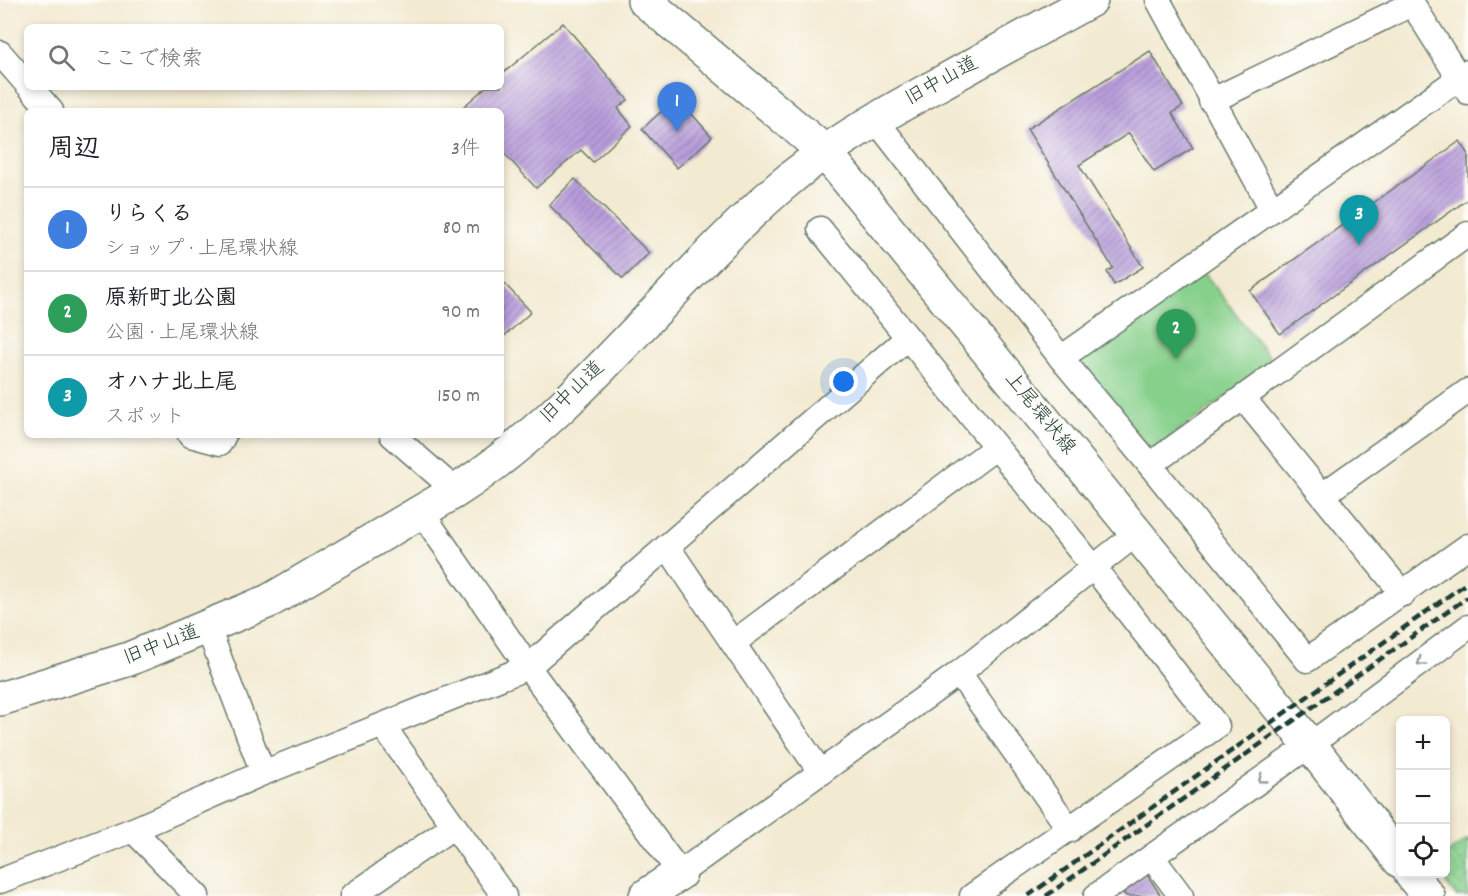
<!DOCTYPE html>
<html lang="ja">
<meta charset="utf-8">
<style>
body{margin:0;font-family:Dekko,"Klee One",sans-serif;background:#f2f2f2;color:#202124}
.controls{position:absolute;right:18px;bottom:18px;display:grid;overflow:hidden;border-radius:9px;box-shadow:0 3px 9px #0003}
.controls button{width:54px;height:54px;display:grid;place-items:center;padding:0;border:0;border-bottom:2px solid #e0e0e0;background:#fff;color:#202124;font:30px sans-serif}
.you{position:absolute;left:844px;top:382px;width:21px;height:21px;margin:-15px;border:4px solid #fff;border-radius:50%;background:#1a73e8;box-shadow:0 0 0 9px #1a73e833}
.badge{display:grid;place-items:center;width:39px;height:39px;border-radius:50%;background:#c8321e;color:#fff;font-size:20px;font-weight:700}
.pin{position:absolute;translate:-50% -50px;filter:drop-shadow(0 2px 3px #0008)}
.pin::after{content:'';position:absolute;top:32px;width:21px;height:18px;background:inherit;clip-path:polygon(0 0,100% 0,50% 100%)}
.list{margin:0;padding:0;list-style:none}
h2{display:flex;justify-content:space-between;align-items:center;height:78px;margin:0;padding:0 24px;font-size:26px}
h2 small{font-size:20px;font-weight:400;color:#757577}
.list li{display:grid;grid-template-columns:39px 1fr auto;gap:18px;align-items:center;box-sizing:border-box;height:84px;padding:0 24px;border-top:2px solid #e0e0e0}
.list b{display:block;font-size:22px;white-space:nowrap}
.list p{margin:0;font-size:20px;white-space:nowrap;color:#757577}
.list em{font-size:20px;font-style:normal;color:#757577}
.icon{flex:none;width:33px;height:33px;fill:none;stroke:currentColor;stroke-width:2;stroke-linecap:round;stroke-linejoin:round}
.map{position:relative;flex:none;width:1468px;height:896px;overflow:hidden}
.search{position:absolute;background:#fff;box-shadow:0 3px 9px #0003;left:24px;top:24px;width:480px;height:66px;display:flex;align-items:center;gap:15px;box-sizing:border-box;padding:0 21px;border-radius:9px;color:#757577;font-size:22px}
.panel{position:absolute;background:#fff;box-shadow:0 3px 9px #0003;left:24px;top:108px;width:480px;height:330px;border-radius:9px}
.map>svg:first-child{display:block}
.grass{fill:url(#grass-dots);stroke:#538660;stroke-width:1.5}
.park{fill:#87d08c;stroke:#538660;stroke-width:1.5}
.building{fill:url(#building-hatch)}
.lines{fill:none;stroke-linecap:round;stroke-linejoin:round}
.street-casing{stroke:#697a6b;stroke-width:27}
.secondary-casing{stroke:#697a6b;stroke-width:36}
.street{stroke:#fff;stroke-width:24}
.secondary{stroke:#fff;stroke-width:33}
.rail{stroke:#1f3d34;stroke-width:4.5;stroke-dasharray:9 4.5;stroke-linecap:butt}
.oneway{stroke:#8f9e9a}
.labels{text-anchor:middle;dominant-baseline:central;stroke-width:4.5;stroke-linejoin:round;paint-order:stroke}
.street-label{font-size:20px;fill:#1f3d34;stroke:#fdfcf7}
</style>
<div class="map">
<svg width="1468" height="896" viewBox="0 0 1468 896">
<defs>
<pattern id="grass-dots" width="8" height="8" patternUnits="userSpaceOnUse" patternTransform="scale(1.5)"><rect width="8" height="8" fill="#87d08c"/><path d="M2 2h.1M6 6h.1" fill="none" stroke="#6eaa73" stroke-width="1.8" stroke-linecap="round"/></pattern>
<pattern id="building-hatch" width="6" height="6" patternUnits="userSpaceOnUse" patternTransform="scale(1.5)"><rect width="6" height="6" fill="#b89ddb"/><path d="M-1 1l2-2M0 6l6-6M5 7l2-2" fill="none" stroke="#9581b2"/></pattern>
</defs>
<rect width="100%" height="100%" fill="#fdfcf7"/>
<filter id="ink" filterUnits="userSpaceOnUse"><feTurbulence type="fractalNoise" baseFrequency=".0167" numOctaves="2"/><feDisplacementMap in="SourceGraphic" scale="12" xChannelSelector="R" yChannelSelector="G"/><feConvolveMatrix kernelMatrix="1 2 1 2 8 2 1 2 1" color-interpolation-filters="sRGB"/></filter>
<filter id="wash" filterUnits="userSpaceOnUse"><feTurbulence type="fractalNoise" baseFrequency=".008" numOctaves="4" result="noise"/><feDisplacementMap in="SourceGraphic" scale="24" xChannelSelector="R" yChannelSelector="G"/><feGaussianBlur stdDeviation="1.35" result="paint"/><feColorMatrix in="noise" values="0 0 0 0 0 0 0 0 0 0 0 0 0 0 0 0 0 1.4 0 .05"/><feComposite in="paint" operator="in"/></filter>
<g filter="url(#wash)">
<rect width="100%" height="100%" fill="#f3ead2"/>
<path class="grass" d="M1468,839V896H1456L1439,874H1446V855Z"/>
<path class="park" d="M1202,270L1274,363L1155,448L1145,446L1081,367L1082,356Z"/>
<g id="blocks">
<g class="building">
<path d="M563,23L628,100L618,108L632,126L593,162L581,150L536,188L501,150V111H465L462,108L486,87H501V75Z"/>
<path d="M1150,51L1183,106L1172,113L1193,148L1154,172L1129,133L1079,165L1143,267L1114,285L1107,272L1113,268L1027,129Z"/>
<path d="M677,97L712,137L677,168L642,129Z"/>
<path d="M1460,141L1468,153V199L1280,334L1250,291Z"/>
<path d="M575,179L649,253L623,279L549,205Z"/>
<path d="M501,280L531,312L501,339Z"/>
<path d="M1146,873L1161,896H1126L1121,889Z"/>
</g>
</g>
</g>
<g filter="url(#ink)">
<use href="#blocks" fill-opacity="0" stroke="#697a6b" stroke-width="1.5"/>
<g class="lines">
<defs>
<g id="street">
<path d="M1158,0L1272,209"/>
<path d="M1410,0L1468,92"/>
<path d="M0,53L27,84"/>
<path d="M30,87L51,111"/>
<path d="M1211,101L1412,4"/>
<path d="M875,119L1061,358L1150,465L1307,660L1468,546"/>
<path d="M820,229L1094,568L1217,726L972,896"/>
<path d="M1061,358L1468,72"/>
<path d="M1243,398L1403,594"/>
<path d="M190,435L220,443L224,435"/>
<path d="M392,435L456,491"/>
<path d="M1150,465L1468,234"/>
<path d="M1324,494L1468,391"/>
<path d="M422,513L528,667L680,873L959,673L1136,534"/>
<path d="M667,546L821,773"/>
<path d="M208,628L263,773"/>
<path d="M733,643L995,448"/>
<path d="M959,673L1070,830"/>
<path d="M383,726L504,896"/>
<path d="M133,830L197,896"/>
<path d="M1152,857L1181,896"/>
<path d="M0,881L133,830L263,773L528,667L906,339"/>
<path d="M352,896L454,826"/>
<path d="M1096,896L1310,745L1468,627"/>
</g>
<g id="secondary">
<path d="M644,0L824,151L1310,745L1400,861"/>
<path d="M0,699L129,659L269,601L456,491C581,410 669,284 780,187C827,146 879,117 932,88C985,58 1038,29 1091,0"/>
<path d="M1411,874L1428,896"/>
<path d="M646,896L680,873"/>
</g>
</defs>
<use href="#street" class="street-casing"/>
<use href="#secondary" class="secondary-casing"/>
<use href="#street" class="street"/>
<use href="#secondary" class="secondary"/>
<g class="rail">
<path d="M1028,896L1468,582"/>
<path d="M1046,896L1468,597"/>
</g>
</g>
<defs><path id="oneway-chevron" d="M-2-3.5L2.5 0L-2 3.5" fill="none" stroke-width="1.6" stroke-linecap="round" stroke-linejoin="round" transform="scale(1.5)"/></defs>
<g class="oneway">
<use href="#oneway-chevron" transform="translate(1421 662) rotate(144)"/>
<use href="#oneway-chevron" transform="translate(1262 779) rotate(144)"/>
</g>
</g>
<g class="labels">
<g class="street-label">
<text transform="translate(942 82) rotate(-29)">旧中山道</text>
<text transform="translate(573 393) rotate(-44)">旧中山道</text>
<text transform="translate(1039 414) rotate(51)">上尾環状線</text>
<text transform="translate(162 646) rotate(-21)">旧中山道</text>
</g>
</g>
</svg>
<div class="controls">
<button>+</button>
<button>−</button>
<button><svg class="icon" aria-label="locate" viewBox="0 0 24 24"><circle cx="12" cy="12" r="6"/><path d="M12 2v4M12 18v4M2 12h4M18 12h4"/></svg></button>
</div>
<div class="you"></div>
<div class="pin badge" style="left:677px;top:132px;background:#3f7fe0">1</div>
<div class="pin badge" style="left:1176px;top:359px;background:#2e9e5b">2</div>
<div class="pin badge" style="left:1359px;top:245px;background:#0f9aa8">3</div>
<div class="search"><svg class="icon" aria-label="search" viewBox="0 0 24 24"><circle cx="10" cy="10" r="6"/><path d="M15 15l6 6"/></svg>ここで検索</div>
<section class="panel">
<h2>周辺<small>3件</small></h2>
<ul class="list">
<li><span class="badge" style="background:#3f7fe0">1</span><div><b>りらくる</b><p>ショップ · 上尾環状線</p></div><em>80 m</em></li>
<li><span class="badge" style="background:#2e9e5b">2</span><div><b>原新町北公園</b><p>公園 · 上尾環状線</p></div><em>90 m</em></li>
<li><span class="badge" style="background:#0f9aa8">3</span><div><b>オハナ北上尾</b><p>スポット</p></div><em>150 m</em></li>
</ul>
</section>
</div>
